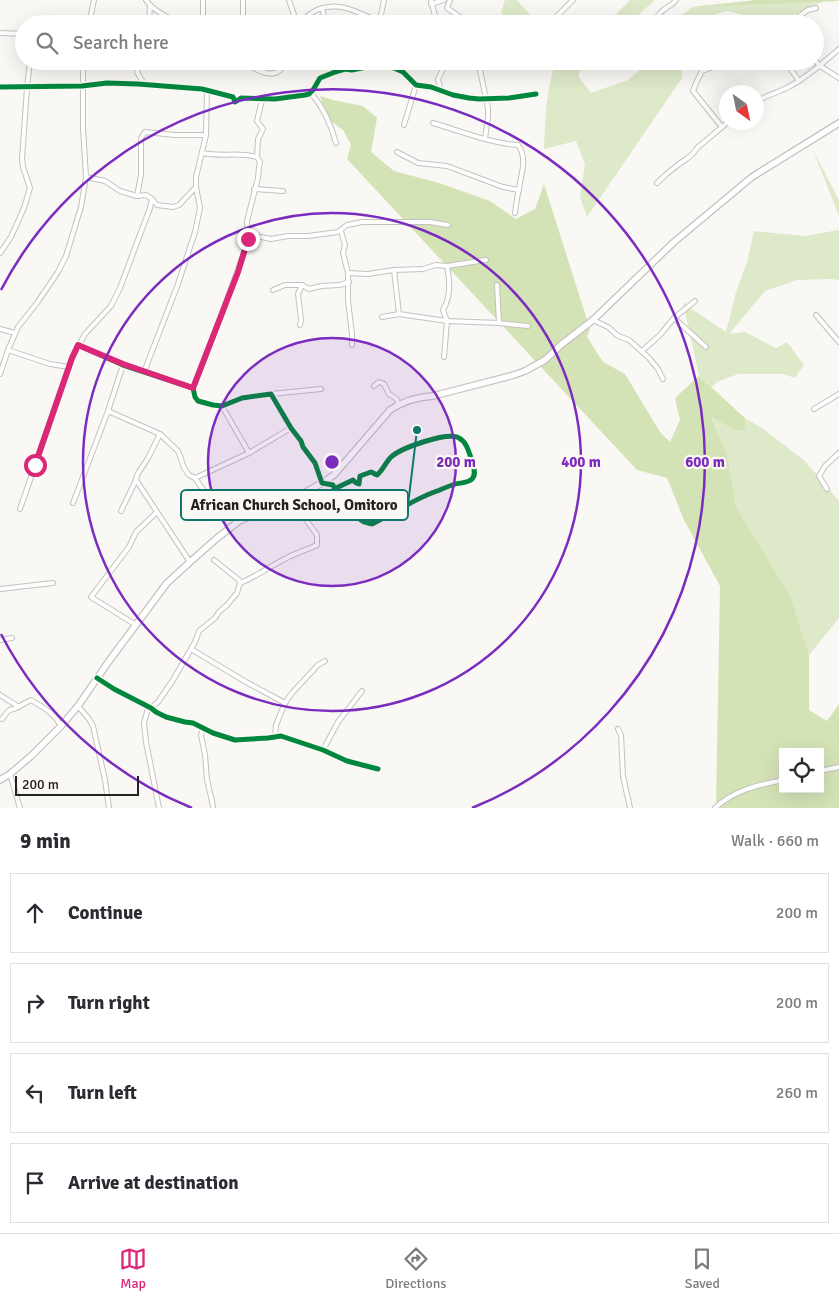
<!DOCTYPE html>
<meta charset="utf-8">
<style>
body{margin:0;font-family:Signika,sans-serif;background:#f7f7f7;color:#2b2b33}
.controls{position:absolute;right:15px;bottom:15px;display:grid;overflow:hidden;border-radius:0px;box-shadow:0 5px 20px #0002}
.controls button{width:45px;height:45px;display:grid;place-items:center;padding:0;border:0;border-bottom:1px solid #e1e1e2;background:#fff;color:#2b2b33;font:25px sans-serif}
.compass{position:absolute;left:719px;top:85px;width:45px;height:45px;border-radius:50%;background:#fff;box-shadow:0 5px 20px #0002;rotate:147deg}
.scale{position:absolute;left:15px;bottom:12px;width:124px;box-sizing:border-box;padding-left:5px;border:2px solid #232220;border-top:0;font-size:14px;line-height:18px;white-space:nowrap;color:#232220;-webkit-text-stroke:4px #fcf8f3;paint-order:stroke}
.stop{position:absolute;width:15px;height:15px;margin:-11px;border:4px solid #db2777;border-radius:50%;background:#fff}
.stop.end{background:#db2777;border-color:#fff;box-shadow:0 1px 5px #0008}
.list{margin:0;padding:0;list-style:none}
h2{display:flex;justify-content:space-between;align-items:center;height:65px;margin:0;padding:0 20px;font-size:21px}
h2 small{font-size:16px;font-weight:400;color:#7c7c81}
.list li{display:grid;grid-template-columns:32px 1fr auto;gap:15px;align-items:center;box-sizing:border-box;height:80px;margin:0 10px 10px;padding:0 10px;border:1px solid #e1e1e2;border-radius:0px}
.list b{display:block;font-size:19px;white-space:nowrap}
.list em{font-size:16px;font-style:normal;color:#7c7c81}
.icon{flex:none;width:28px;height:28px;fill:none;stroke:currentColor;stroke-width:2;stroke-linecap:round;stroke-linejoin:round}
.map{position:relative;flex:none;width:839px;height:808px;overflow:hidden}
.search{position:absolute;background:#fff;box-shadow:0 5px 20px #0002;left:15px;right:15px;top:15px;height:55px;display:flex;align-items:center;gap:12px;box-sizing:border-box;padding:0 18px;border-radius:28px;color:#7c7c81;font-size:19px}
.sheet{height:425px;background:#fff}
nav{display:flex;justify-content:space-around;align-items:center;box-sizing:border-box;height:70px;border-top:1px solid #e1e1e2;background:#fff;font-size:14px;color:#7c7c81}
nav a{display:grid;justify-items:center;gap:2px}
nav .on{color:#db2777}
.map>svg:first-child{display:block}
.green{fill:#dee9c9}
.forest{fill:#d4e3b6;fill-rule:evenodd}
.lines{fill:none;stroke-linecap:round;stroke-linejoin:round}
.minor-casing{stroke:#c4c2c0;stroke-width:6}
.secondary-casing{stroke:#c4c2c0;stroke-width:8}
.minor{stroke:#fefefe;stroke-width:4}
.secondary{stroke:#fefefe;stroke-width:5.5}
.cycleway-casing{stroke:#fcf8f3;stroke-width:8}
.cycleway{stroke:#00873e;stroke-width:5}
.route{stroke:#db2777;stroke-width:6}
.ring{fill:none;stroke:#7b2cbf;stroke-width:2.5}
.centre{fill:#7b2cbf;stroke:#fcf8f3;stroke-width:2.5}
.ring-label{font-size:15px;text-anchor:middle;font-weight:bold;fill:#7b2cbf;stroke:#fcf8f3;stroke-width:4.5;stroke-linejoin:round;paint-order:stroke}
.leader{fill:none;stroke:#0f766e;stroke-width:2}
.callout-dot{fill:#0f766e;stroke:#fcf8f3;stroke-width:2}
.callout{fill:#fcf8f3;stroke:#0f766e;stroke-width:2}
.callout-label{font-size:15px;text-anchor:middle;font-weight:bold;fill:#232220}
</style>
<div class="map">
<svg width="839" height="808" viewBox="0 0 839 808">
<rect width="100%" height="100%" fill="#faf8f5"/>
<g class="green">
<path d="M505,0H517L531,16L540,24H507L501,12Z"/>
<path d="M630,0H655L628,24H606Z"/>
<path d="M757,0H827L775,23L727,11L683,24H669L693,7Z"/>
<path d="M556,61H585L578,76L591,93L628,80L650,61H681L682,78L587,217L580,197L585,164L576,141L544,149C545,120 546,89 556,61Z"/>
<path d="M813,150L839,200V216Z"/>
<path d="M839,230V280L830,279L797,280L765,291L729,334L745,332L776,348L787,342L804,365L795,378L783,374H738L717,382L712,387L699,376L683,303L726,332L736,292L747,262L754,231L804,236Z"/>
<path d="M711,415L734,430L745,429V418L762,428L805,461L839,501V618L809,655L791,597L736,507L727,455Z"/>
</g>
<g class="forest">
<path d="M757,0H839V1L693,7Z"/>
<path d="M320,96L333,100L363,106L377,118L371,152L394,171L439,183L490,201L516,219L535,209L544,184L590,329L587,337L603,362L625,374L660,432L670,442L680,420L675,398L699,376L745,418V430H734L711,416L727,455L736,507L791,597L809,655V710L827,721L839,704V808H716L720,586L684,520L667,478L637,470L347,159L351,145L343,130L328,119ZM783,752H820V789H783Z"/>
</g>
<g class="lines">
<defs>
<g id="minor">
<path d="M146,0C154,12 170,19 183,24"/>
<path d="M243,0V17L246,24"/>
<path d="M289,0L297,24"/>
<path d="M431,0L437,24"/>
<path d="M450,0L447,8L460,17L463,24"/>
<path d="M431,4L444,0"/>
<path d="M322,8L326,24"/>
<path d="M556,17L573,0"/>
<path d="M89,24L94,0"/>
<path d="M149,24L150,5"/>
<path d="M201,24L203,18V0"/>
<path d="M301,24C305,17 312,12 319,9C341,1 359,13 379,22"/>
<path d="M379,24L384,0"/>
<path d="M654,24C656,20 657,16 660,13C665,7 672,6 676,0"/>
<path d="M795,24V19L808,10L816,8"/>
<path d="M0,33L24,34"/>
<path d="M815,60L820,66L839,78"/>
<path d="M142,61L137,72L144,84"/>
<path d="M240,61C251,66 271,81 281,69C283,66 284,64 285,61"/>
<path d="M338,61L340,71"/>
<path d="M478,61L488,108V118L485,138"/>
<path d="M785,61L799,81"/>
<path d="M601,65L604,61"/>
<path d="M0,87L82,86L107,83L138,84L202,89L233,97L235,102L241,98L275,99L305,95L309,94L313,90L320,78L335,72L345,69L352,70L371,66L383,65L394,68L403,72L416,85L431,87L453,95L469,98L479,99L509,98L536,94"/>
<path d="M441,92L438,79L443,69V61"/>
<path d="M311,93C323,107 331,124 336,143"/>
<path d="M756,102C768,94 781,92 792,85C809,76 824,62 839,49"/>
<path d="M433,123C461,131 489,143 518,145C528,158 521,174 519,189C517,197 516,205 515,213"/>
<path d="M404,125L416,85"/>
<path d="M722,127L693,91L696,83L702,71L729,61"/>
<path d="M397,152L418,163L447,166L503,187L519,190"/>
<path d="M202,153C221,157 240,152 257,157"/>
<path d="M657,183C664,176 671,170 679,164C686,159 693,156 697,148L728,122"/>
<path d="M254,189L283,191"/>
<path d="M137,196L141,175V138L145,132L175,135H206"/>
<path d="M152,199L157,205L173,207L179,205L196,187"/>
<path d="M341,231L345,245L343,253L348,273V301L352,334V345"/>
<path d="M247,234L271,239L288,236H308L338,232L347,225L362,222H430L448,225"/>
<path d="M0,253L11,237L24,208L30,188L23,167L22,159L27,88L30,61"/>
<path d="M394,270L399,314"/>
<path d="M348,273L368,274L394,270L423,269L436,265L447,266L486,260"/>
<path d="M497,285L499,323"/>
<path d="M273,290L285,285H302L309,289L321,286L340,285L349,282"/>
<path d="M816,315L839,342"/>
<path d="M382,317L399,314L447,321L499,323L528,326"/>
<path d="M674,318L706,347"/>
<path d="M593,320L608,327L618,336L629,340L649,358L658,369L663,379"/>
<path d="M300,325L301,320L298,294L302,285"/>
<path d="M0,329L15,333"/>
<path d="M78,345L123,365L193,388L195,397L198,401L213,405L222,406L242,398L271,394L291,428L301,441L303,447L315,463L322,483L333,485C335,493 357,519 364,522C367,523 369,523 372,524C394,513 414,499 437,491C442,489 449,486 455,484C460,483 468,483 472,479C477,474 473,467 472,461C469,453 467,442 459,438C448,431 401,448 391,457C386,462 383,470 377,475L371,472L360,476L359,484L356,483L353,480L334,489"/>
<path d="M8,350L50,364L69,367"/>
<path d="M642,351L660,335L674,318L695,301"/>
<path d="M444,357L447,321L443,310C451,296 450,282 447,266"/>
<path d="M144,372L178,284L195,232L200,208L196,187V177L206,135L207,90"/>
<path d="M0,374L8,350L18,327L37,303L58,272L66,256L81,207L86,177L83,128V61"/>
<path d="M374,386L379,382L384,384L389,394L397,399L398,404"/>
<path d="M193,388L221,316L245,250L248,239L247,221L258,178L259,167L260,162L257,157L258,139L263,129L257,121L262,100"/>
<path d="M271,394L321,389"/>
<path d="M222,406L249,453"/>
<path d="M814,409L839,394"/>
<path d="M108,411L160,434L178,451L180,456L184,468L189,475L195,478L211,501"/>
<path d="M195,478L249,453L291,428"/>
<path d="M136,480L190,562"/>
<path d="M827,489L819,476L825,466L839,453"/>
<path d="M73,503L108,411L123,365"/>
<path d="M20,509L72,358L85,334L111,306L120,288L150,208L152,199L146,195L137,196L120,191L105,181L86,177"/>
<path d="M121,511L136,480L137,475L148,458L160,434"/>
<path d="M240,583C256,577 270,566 285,559C295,553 307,550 317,545V535L292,500"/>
<path d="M0,589L53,583"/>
<path d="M136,625L91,597L129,547L136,532L157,512"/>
<path d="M0,640L12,638"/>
<path d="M191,649L246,682L285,703"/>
<path d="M97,678L114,689L151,708L156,712L166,717L185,722L193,723L213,733L235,740L268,738L281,736L323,750L347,761L378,769"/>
<path d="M0,695L19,707"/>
<path d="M78,706L89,719L93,726L105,780L109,808"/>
<path d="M148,708L144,723L146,742L159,808"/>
<path d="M151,708L158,702L173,680L195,642L199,631L215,618L219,612L227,605L237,593L240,583L239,580L214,560"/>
<path d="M2,719L9,710L14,709L31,700C44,708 53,712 61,726"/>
<path d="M203,727L201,735L205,755L207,780L212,801L213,808"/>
<path d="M618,729L621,735L623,776L630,808"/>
<path d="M275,736L276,725L285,703L292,693L318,665L325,661"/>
<path d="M323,750L338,722L362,691"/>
<path d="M820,771L839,767"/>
<path d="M10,774L20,808"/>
<path d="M715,808C734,790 758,785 783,780"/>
</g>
<path id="secondary" d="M0,780L10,774L31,756L61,726L78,706L109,661L167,583L190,562L216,539L239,521L292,500L322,483L334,475L390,410C403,401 417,397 433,396L514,375L525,371L545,360L562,344L593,320L674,242L752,177L839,123"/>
</defs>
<use href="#minor" class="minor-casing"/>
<use href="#secondary" class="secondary-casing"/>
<use href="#minor" class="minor"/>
<use href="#secondary" class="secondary"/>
<defs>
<g id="cycleway">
<path d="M0,87L82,86L107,83L138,84L202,89L233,97L235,102L241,98L275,99L305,95L309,94L313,90L320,78L335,72L345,69L352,70L371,66L383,65L394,68L403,72L416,85L431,87L453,95L469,98L479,99L509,98L536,94"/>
<path d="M78,345L123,365L193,388L195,397L198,401L213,405L222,406L242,398L271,394L291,428L301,441L303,447L315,463L322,483L333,485C335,493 357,519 364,522C367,523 369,523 372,524C394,513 414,499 437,491C442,489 449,486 455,484C460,483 468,483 472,479C477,474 473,467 472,461C469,453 467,442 459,438C448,431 401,448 391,457C386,462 383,470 377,475L371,472L360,476L359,484L356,483L353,480L334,489"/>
<path d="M97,678L114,689L151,708L156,712L166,717L185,722L193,723L213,733L235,740L268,738L281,736L323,750L347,761L378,769"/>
</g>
</defs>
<use href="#cycleway" class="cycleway-casing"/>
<use href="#cycleway" class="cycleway"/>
</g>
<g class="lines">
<path class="route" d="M35,465L72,358L78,345L123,364L193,388L238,272L248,239"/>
</g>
<circle cx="332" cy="462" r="124" fill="#7b2cbf" fill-opacity=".12"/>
<g class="ring">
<circle cx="332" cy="462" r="124"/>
<circle cx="332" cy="462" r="249"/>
<path d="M192 808A373 373 0 0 1 1 634M1 290A373 373 0 1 1 472 808"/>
</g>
<circle cx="332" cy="462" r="8" class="centre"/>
<g class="ring-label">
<text x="456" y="467">200 m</text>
<text x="581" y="467">400 m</text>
<text x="705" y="467">600 m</text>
</g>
<path class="leader" d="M417 430L408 505"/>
<circle class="callout-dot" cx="417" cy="430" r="5"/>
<rect class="callout" x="181" y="490" width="227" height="30" rx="5"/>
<g class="callout-label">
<text x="294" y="510">African Church School, Omitoro</text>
</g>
</svg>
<div class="controls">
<button><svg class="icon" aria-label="locate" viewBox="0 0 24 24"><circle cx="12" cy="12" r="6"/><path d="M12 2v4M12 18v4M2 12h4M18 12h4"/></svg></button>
</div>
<svg class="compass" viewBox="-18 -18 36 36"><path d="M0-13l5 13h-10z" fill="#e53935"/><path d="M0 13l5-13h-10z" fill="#7c7c81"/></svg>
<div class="scale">200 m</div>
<div class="stop" style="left:35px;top:465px"></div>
<div class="stop end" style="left:248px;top:239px"></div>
<div class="search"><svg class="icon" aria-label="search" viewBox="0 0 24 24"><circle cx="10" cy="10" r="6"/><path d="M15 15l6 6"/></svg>Search here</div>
</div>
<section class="sheet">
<h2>9 min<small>Walk · 660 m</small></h2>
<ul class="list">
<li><svg class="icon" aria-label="ahead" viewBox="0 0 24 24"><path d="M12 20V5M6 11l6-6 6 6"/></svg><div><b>Continue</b></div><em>200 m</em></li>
<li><svg class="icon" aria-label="right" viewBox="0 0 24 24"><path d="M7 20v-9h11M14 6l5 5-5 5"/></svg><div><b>Turn right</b></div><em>200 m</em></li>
<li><svg class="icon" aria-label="left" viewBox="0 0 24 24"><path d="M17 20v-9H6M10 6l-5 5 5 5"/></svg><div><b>Turn left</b></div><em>260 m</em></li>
<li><svg class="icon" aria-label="arrive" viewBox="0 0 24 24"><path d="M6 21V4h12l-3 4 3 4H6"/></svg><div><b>Arrive at destination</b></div></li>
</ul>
</section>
<nav>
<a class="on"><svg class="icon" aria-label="map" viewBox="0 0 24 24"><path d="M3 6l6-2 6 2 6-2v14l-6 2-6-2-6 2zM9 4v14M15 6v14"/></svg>Map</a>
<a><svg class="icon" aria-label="directions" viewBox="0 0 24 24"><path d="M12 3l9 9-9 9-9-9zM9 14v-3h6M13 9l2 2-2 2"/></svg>Directions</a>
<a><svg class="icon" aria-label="saved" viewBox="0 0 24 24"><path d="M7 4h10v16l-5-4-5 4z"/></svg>Saved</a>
</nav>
